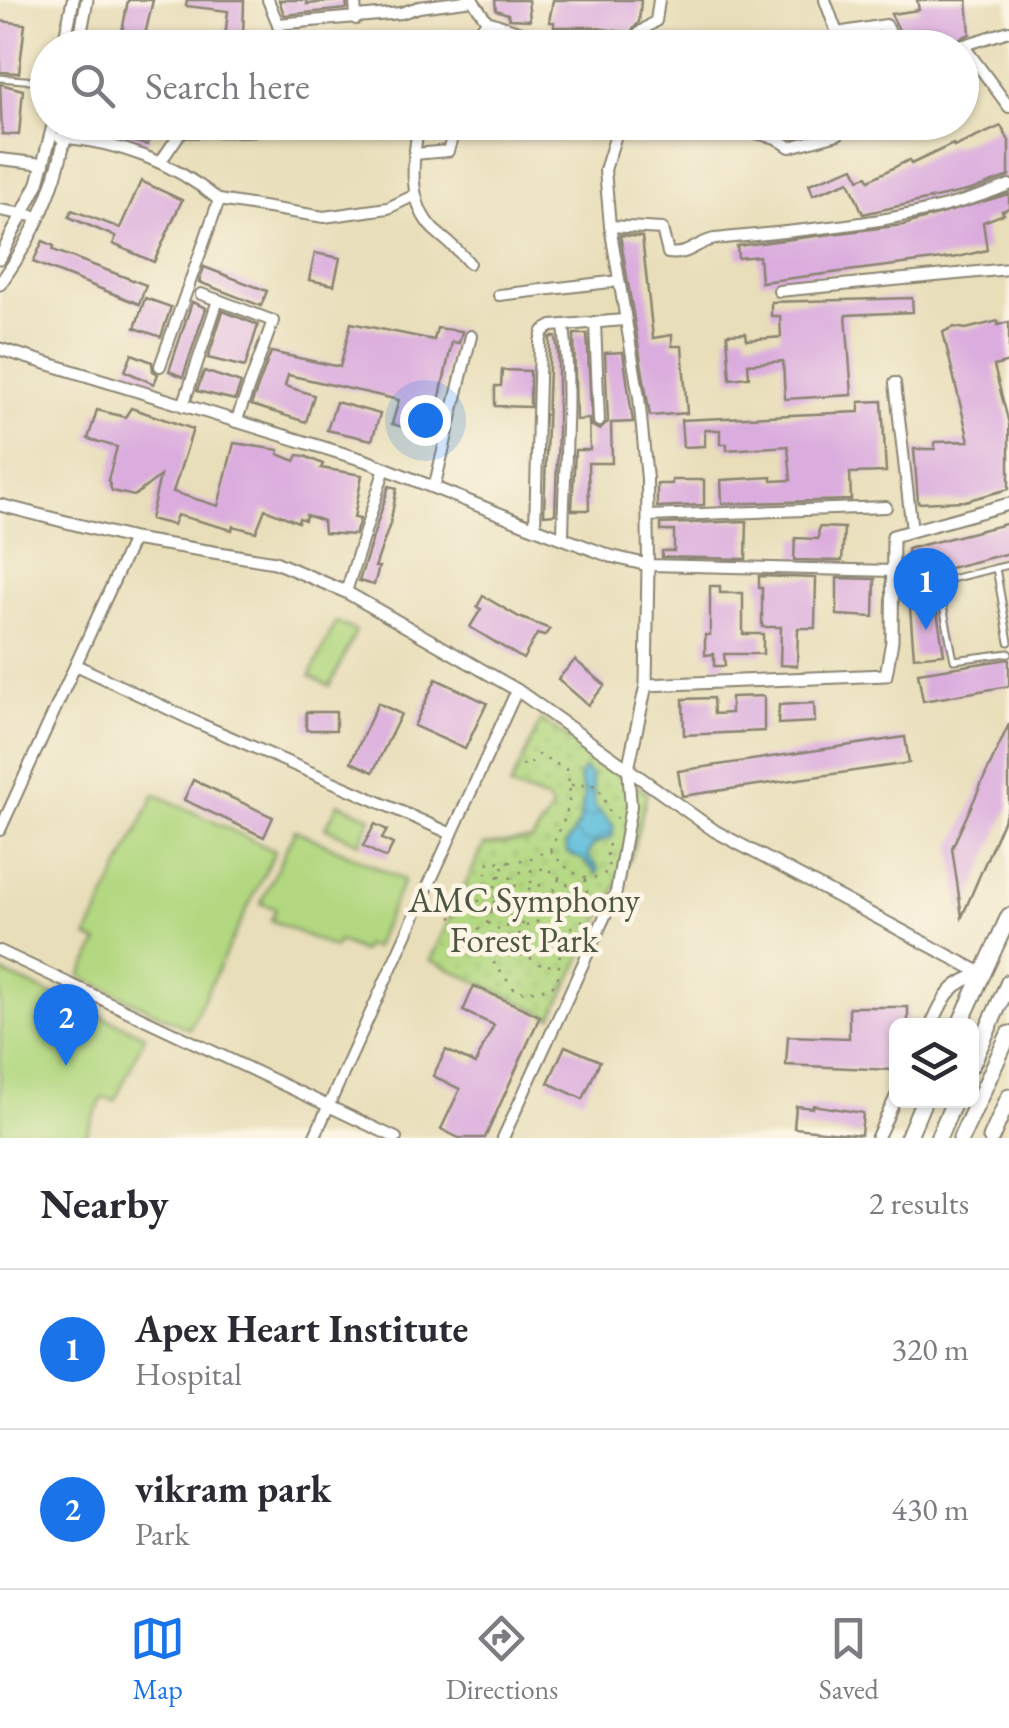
<!DOCTYPE html>
<style>
body{margin:0;font-family:"EB Garamond",serif;background:#f2f2f3;color:#2b2b33}
.controls{position:absolute;right:30px;bottom:30px;display:grid;overflow:hidden;border-radius:15px;box-shadow:0 2px 8px #0004}
.controls button{width:90px;height:90px;display:grid;place-items:center;padding:0;border:0;border-bottom:2px solid #e1e1e2;background:#fff;color:#2b2b33;font:50px sans-serif}
.you{position:absolute;left:425px;top:420px;width:35px;height:35px;margin:-25px;border:8px solid #fff;border-radius:50%;background:#1a73e8;box-shadow:0 0 0 15px #1a73e833}
.badge{display:grid;place-items:center;width:65px;height:65px;border-radius:50%;background:#1a73e8;color:#fff;font-size:32px;font-weight:700}
.pin{position:absolute;translate:-50% -82px;filter:drop-shadow(0 2px 5px #0008)}
.pin::after{content:'';position:absolute;top:52px;width:35px;height:30px;background:inherit;clip-path:polygon(0 0,100% 0,50% 100%)}
.list{margin:0;padding:0;list-style:none}
h2{display:flex;justify-content:space-between;align-items:center;height:130px;margin:0;padding:0 40px;font-size:42px}
h2 small{font-size:32px;font-weight:400;color:#7c7c81}
.list li{display:grid;grid-template-columns:65px 1fr auto;gap:30px;align-items:center;box-sizing:border-box;height:160px;padding:0 40px;border-top:2px solid #e1e1e2}
.list b{display:block;font-size:38px;white-space:nowrap}
.list p{margin:0;font-size:32px;white-space:nowrap;color:#7c7c81}
.list em{font-size:32px;font-style:normal;color:#7c7c81}
.icon{flex:none;width:55px;height:55px;fill:none;stroke:currentColor;stroke-width:2;stroke-linecap:round;stroke-linejoin:round}
.map{position:relative;flex:none;width:1009px;height:1138px;overflow:hidden}
.search{position:absolute;background:#fff;box-shadow:0 2px 8px #0004;left:30px;right:30px;top:30px;height:110px;display:flex;align-items:center;gap:25px;box-sizing:border-box;padding:0 35px;border-radius:55px;color:#7c7c81;font-size:38px}
.sheet{height:450px;background:#fff}
nav{display:flex;justify-content:space-around;align-items:center;box-sizing:border-box;height:140px;border-top:2px solid #e1e1e2;background:#fff;font-size:28px;color:#7c7c81}
nav a{display:grid;justify-items:center;gap:5px}
nav .on{color:#1a73e8}
.map>svg:first-child{display:block}
.green{fill:#b3d881;stroke:#6f8256;stroke-width:2.5}
.garden{fill:url(#garden-dots);stroke:#6f8256;stroke-width:2.5}
.water{fill:url(#water-waves);stroke:#447483;stroke-width:2.5}
.building{fill:#dbadde}
.lines{fill:none;stroke-linecap:round;stroke-linejoin:round}
.service-casing{stroke:#8a8472;stroke-width:9}
.minor-casing{stroke:#8a8472;stroke-width:14}
.tertiary-casing{stroke:#8a8472;stroke-width:15}
.primary-casing{stroke:#8a8472;stroke-width:19}
.trunk-casing{stroke:#8a8472;stroke-width:19}
.path{stroke:#8a8472;stroke-width:2.5;stroke-dasharray:2.5 8;stroke-linecap:butt}
.service{stroke:#fff;stroke-width:5}
.minor{stroke:#fff;stroke-width:10}
.tertiary{stroke:#fff;stroke-width:11}
.primary{stroke:#fff;stroke-width:15}
.trunk{stroke:#fff;stroke-width:15}
.labels{text-anchor:middle;dominant-baseline:central;stroke-width:9;stroke-linejoin:round;paint-order:stroke}
.park-label{font-size:35px;fill:#4d5640;stroke:#fcf5e5}
</style>
<div class="map">
<svg width="1009" height="1138" viewBox="0 0 1009 1138">
<defs>
<pattern id="garden-dots" width="8" height="8" patternUnits="userSpaceOnUse" patternTransform="scale(2.5)"><rect width="8" height="8" fill="#b3d881"/><path d="M2 2h.1M6 6h.1" fill="none" stroke="#9aba70" stroke-width="1.8" stroke-linecap="round"/></pattern>
<pattern id="water-waves" width="16" height="10" patternUnits="userSpaceOnUse" patternTransform="scale(2.5)"><rect width="16" height="10" fill="#5cbedb"/><path d="M0 5q4-4 8 0t8 0" fill="none" stroke="#4c9bb2"/></pattern>
</defs>
<rect width="100%" height="100%" fill="#fcf5e5"/>
<filter id="ink" filterUnits="userSpaceOnUse"><feTurbulence type="fractalNoise" baseFrequency=".01" numOctaves="2"/><feDisplacementMap in="SourceGraphic" scale="20" xChannelSelector="R" yChannelSelector="G"/><feConvolveMatrix kernelMatrix="1 2 1 2 8 2 1 2 1" color-interpolation-filters="sRGB"/></filter>
<filter id="wash" filterUnits="userSpaceOnUse"><feTurbulence type="fractalNoise" baseFrequency=".0048" numOctaves="4" result="noise"/><feDisplacementMap in="SourceGraphic" scale="40" xChannelSelector="R" yChannelSelector="G"/><feGaussianBlur stdDeviation="2.25" result="paint"/><feColorMatrix in="noise" values="0 0 0 0 0 0 0 0 0 0 0 0 0 0 0 0 0 1.4 0 .05"/><feComposite in="paint" operator="in"/></filter>
<g filter="url(#wash)">
<rect width="100%" height="100%" fill="#e8deb9"/>
<g class="green">
<path d="M336,622L356,631L330,686L310,676Z"/>
<path d="M155,794L275,851L189,1029L81,976L98,943L87,937Z"/>
<path d="M338,803L371,817L360,843L326,828Z"/>
<path d="M295,830L404,880L373,949L365,945L362,952L338,941L334,948L271,920L276,909L261,903Z"/>
<path d="M0,972L145,1035L115,1101L103,1097L84,1138H0Z"/>
</g>
<path class="garden" d="M541,720L647,793L631,857L552,1017L430,960L484,845L532,840L552,810L548,801L510,787Z"/>
<path class="water" d="M584,769L591,775L595,807L614,826L611,838C600,841 589,844 588,857L599,869L597,874L582,859L567,853L566,844L579,824L584,796L579,776Z"/>
<g id="blocks">
<g class="building">
<path d="M128,0H153L142,48H119Z"/>
<path d="M187,0H244L243,40L225,38L228,11L186,6Z"/>
<path d="M279,0H307V4L346,0L347,9L284,15Z"/>
<path d="M495,0H528L530,20L509,19L508,14L496,10Z"/>
<path d="M553,0H641L639,22L630,33L590,27H554V22H549Z"/>
<path d="M917,0H967L970,34L947,44L908,48L891,14L919,10Z"/>
<path d="M0,21L25,24L19,73L0,72Z"/>
<path d="M0,84L23,90L19,135L2,134Z"/>
<path d="M79,122H151L148,145L78,130Z"/>
<path d="M1001,126L1009,141V176L971,190L863,214L849,181L813,195L809,184L854,167L859,179L867,176L869,180L909,160L911,164L953,144L954,147Z"/>
<path d="M141,181L182,200L154,262L113,244L116,237L69,217L72,210L120,228Z"/>
<path d="M1009,194V208L1002,211L1004,214L983,222L987,250L958,257L761,282L759,256L738,258L737,246L903,225Z"/>
<path d="M620,235L642,237L653,338L672,335V346H682L687,413L650,416Z"/>
<path d="M43,241L54,246L53,250L146,285L139,304L33,262Z"/>
<path d="M315,253L340,258L334,285L309,280Z"/>
<path d="M204,267L267,291L261,306L199,282Z"/>
<path d="M145,298L171,307L161,337L135,328Z"/>
<path d="M912,298L913,312L846,315L852,395L785,399L783,361L748,364L749,377L730,379L727,334L746,333L747,340L781,337L780,316H771V302Z"/>
<path d="M192,302L206,308L183,377L169,371Z"/>
<path d="M223,311L258,325L245,367L208,358Z"/>
<path d="M998,321V325L1009,322V362L994,366L1009,424V489L965,501L918,503L914,449H935V442L969,441L943,332L954,327L966,329Z"/>
<path d="M351,323L434,340L437,328L462,331L459,343L452,342L439,401L422,397L413,430L392,424L399,400L288,375L285,386L314,395L306,422L251,405L271,352L340,367Z"/>
<path d="M574,334H587L592,426L600,430L608,422L605,353L623,352L633,422L611,423L612,463H588L589,510H572L575,450H590L589,419L576,420Z"/>
<path d="M550,337H556L558,352V431L555,514L544,515Z"/>
<path d="M132,354L152,362L153,371L158,374L154,384L125,371Z"/>
<path d="M502,370L530,371V407L495,406V386H501Z"/>
<path d="M204,371L241,383L235,400L197,391Z"/>
<path d="M882,401L886,472L850,473L851,500L722,504L721,480L772,477V481L791,480L788,446L727,450V444H720V430H705V446L683,447L681,420L859,412V402Z"/>
<path d="M336,402L380,414L372,440L327,430Z"/>
<path d="M131,408L193,429L173,492L218,506L234,443L279,450L278,454L295,461L298,455L305,456L323,464L321,468L362,475L354,518L360,519L355,535L324,533L323,521L306,515L305,520L299,518L298,522L265,509L256,532L233,526L232,530L177,515L173,525L150,519L160,476L134,496L112,491L108,480L117,447L88,439L97,410L125,417Z"/>
<path d="M672,480H704V505L657,507V484H672Z"/>
<path d="M389,486L397,488L390,524L375,567H379L374,585L359,581Z"/>
<path d="M747,521L746,559L662,557V551H674V531H661V524Z"/>
<path d="M1009,523V553L914,577L907,549Z"/>
<path d="M819,527L844,528L842,561L794,560L795,538L818,539Z"/>
<path d="M759,576L816,578L815,628H798L797,666L780,665L781,627H762V588H759Z"/>
<path d="M837,578L875,579L874,617L837,615Z"/>
<path d="M710,586H720V593H743V634H763V654H724L725,666H714V654L705,655V635H710Z"/>
<path d="M934,594L944,654L914,657L909,596Z"/>
<path d="M483,596L519,617L550,629L544,636L537,634L523,659L470,627L481,609L477,607Z"/>
<path d="M1009,659V686L923,701L918,673Z"/>
<path d="M575,660L605,685L588,705L558,679Z"/>
<path d="M436,679L487,703L465,749L414,726Z"/>
<path d="M764,696V731L684,735L683,699L713,698L714,714L731,713V697Z"/>
<path d="M378,703L401,714L373,772L351,762Z"/>
<path d="M814,703L815,722L778,724L779,705Z"/>
<rect x="306" y="712" width="30" height="18"/>
<path d="M1009,724V807L962,917L952,848Z"/>
<path d="M905,737L909,763L682,796L678,771Z"/>
<path d="M193,780L273,817L264,837L184,800Z"/>
<path d="M375,824L387,830L382,839L393,844L386,858L363,846Z"/>
<path d="M474,986L540,1016L485,1138H459L441,1129L460,1089L433,1076L446,1050L475,1064L487,1039L494,1025L463,1011Z"/>
<path d="M849,1007H908V1026H896V1034H893L892,1070L786,1065L788,1036L849,1038Z"/>
<path d="M565,1046L600,1061L583,1099L548,1083Z"/>
<path d="M813,1105L863,1113L861,1135L794,1128L796,1106L813,1108Z"/>
</g>
</g>
</g>
<g filter="url(#ink)">
<use href="#blocks" fill-opacity="0" stroke="#8a8472" stroke-width="2.5"/>
<g class="lines">
<defs>
<g id="service">
<path d="M0,78L48,82"/>
<path d="M1009,565L996,568L1009,642"/>
<path d="M996,568L942,581L939,587L954,660L1009,653"/>
</g>
<g id="minor">
<path d="M268,0L278,24L401,13L419,7L473,0"/>
<path d="M355,0L356,19"/>
<path d="M825,0L837,33L886,25L899,48"/>
<path d="M474,2L487,21L533,36H590L636,43"/>
<path d="M278,24L282,48"/>
<path d="M963,45L1009,107"/>
<path d="M468,48L487,21"/>
<path d="M636,48L640,32L656,21L659,0"/>
<path d="M955,48L1009,31"/>
<path d="M419,122C413,157 406,202 434,230C447,241 458,249 469,263"/>
<path d="M620,122L605,170L610,226L639,397L647,479L648,565L893,571"/>
<path d="M709,122L776,138L790,147L838,134L850,122"/>
<path d="M60,137C121,143 171,161 219,200"/>
<path d="M414,154L448,151L457,122"/>
<path d="M0,159L44,164"/>
<path d="M161,161L181,132L255,131L278,122"/>
<path d="M0,210L39,217"/>
<path d="M610,226L662,229L668,253C690,256 695,243 714,239C812,229 917,223 1009,185"/>
<path d="M779,291L1009,269"/>
<path d="M201,294L218,300"/>
<path d="M499,295L619,281"/>
<path d="M595,322L599,421"/>
<path d="M160,366L219,200L324,217L388,208L415,195"/>
<path d="M895,383L912,531"/>
<path d="M183,406L218,300L273,321L236,422"/>
<path d="M434,488L471,336"/>
<path d="M648,516L886,507"/>
<path d="M535,528L540,342L543,331L552,326L624,320"/>
<path d="M563,538C564,467 572,396 564,325"/>
<path d="M346,592L385,468"/>
<path d="M76,665L198,723L452,834"/>
<path d="M0,830L133,539"/>
<path d="M0,951L396,1138"/>
<path d="M314,1138L517,690"/>
<path d="M503,1138L616,892L631,806L628,769"/>
</g>
<g id="tertiary">
<path d="M63,48L73,0"/>
<path d="M78,48L87,0"/>
<path d="M0,258L38,183L54,122"/>
<path d="M0,284C34,236 60,181 67,122"/>
<path d="M0,349L367,461L525,524L610,556L648,565L646,685"/>
<path d="M0,505L133,539L275,562L346,592L517,690L715,831L983,974"/>
<path d="M628,769L646,685L886,675L892,641L893,536L1009,504"/>
<path d="M931,1026C944,997 951,981 983,974"/>
<path d="M877,1138L896,1097"/>
</g>
<g id="primary">
<path d="M959,1026L1009,916"/>
<path d="M908,1138L924,1100"/>
<path d="M991,1138L1009,1097"/>
</g>
<g id="trunk">
<path d="M972,1064L1009,982"/>
<path d="M938,1138L955,1100"/>
<path d="M961,1138L1009,1034"/>
</g>
</defs>
<use href="#service" class="service-casing"/>
<use href="#minor" class="minor-casing"/>
<use href="#tertiary" class="tertiary-casing"/>
<use href="#primary" class="primary-casing"/>
<use href="#trunk" class="trunk-casing"/>
<g class="path">
<path d="M571,785H595C607,795 602,809 617,818"/>
<path d="M551,851C566,870 588,889 609,870L606,848L615,839"/>
<path d="M499,876L513,878C522,898 507,916 505,937"/>
<path d="M559,879L554,889C559,907 562,921 577,932"/>
<path d="M485,895L484,881L489,862L512,861"/>
<path d="M495,898V882L505,863L529,859L550,850C564,821 576,801 566,769L538,755L528,767L521,764"/>
<path d="M491,909L501,912L512,908"/>
<path d="M451,918L485,897L495,899L487,923L475,932C476,940 508,983 517,992L545,989L554,985L558,977L560,953L577,932L589,906L585,880L571,887L547,868L521,872L513,878"/>
<path d="M488,923L498,929L501,950L529,957L544,967L557,963"/>
<path d="M526,926L539,921L536,907L559,908"/>
<path d="M519,935L526,914L536,907L527,883L535,881L543,888"/>
<path d="M502,937L519,935L525,939L535,938L545,929L565,947"/>
</g>
<use href="#service" class="service"/>
<use href="#minor" class="minor"/>
<use href="#tertiary" class="tertiary"/>
<use href="#primary" class="primary"/>
<use href="#trunk" class="trunk"/>
</g>
</g>
<g class="labels">
<g class="park-label">
<text x="524" y="899">AMC Symphony<tspan x="524" dy="40">Forest Park</tspan></text>
</g>
</g>
</svg>
<div class="controls">
<button><svg class="icon" aria-label="layers" viewBox="0 0 24 24"><path d="M12 4l9 5-9 5-9-5zM3 14l9 5 9-5"/></svg></button>
</div>
<div class="you"></div>
<div class="pin badge" style="left:926px;top:630px">1</div>
<div class="pin badge" style="left:66px;top:1066px">2</div>
<div class="search"><svg class="icon" aria-label="search" viewBox="0 0 24 24"><circle cx="10" cy="10" r="6"/><path d="M15 15l6 6"/></svg>Search here</div>
</div>
<section class="sheet">
<h2>Nearby<small>2 results</small></h2>
<ul class="list">
<li><span class="badge">1</span><div><b>Apex Heart Institute</b><p>Hospital</p></div><em>320 m</em></li>
<li><span class="badge">2</span><div><b>vikram park</b><p>Park</p></div><em>430 m</em></li>
</ul>
</section>
<nav>
<a class="on"><svg class="icon" aria-label="map" viewBox="0 0 24 24"><path d="M3 6l6-2 6 2 6-2v14l-6 2-6-2-6 2zM9 4v14M15 6v14"/></svg>Map</a>
<a><svg class="icon" aria-label="directions" viewBox="0 0 24 24"><path d="M12 3l9 9-9 9-9-9zM9 14v-3h6M13 9l2 2-2 2"/></svg>Directions</a>
<a><svg class="icon" aria-label="saved" viewBox="0 0 24 24"><path d="M7 4h10v16l-5-4-5 4z"/></svg>Saved</a>
</nav>
